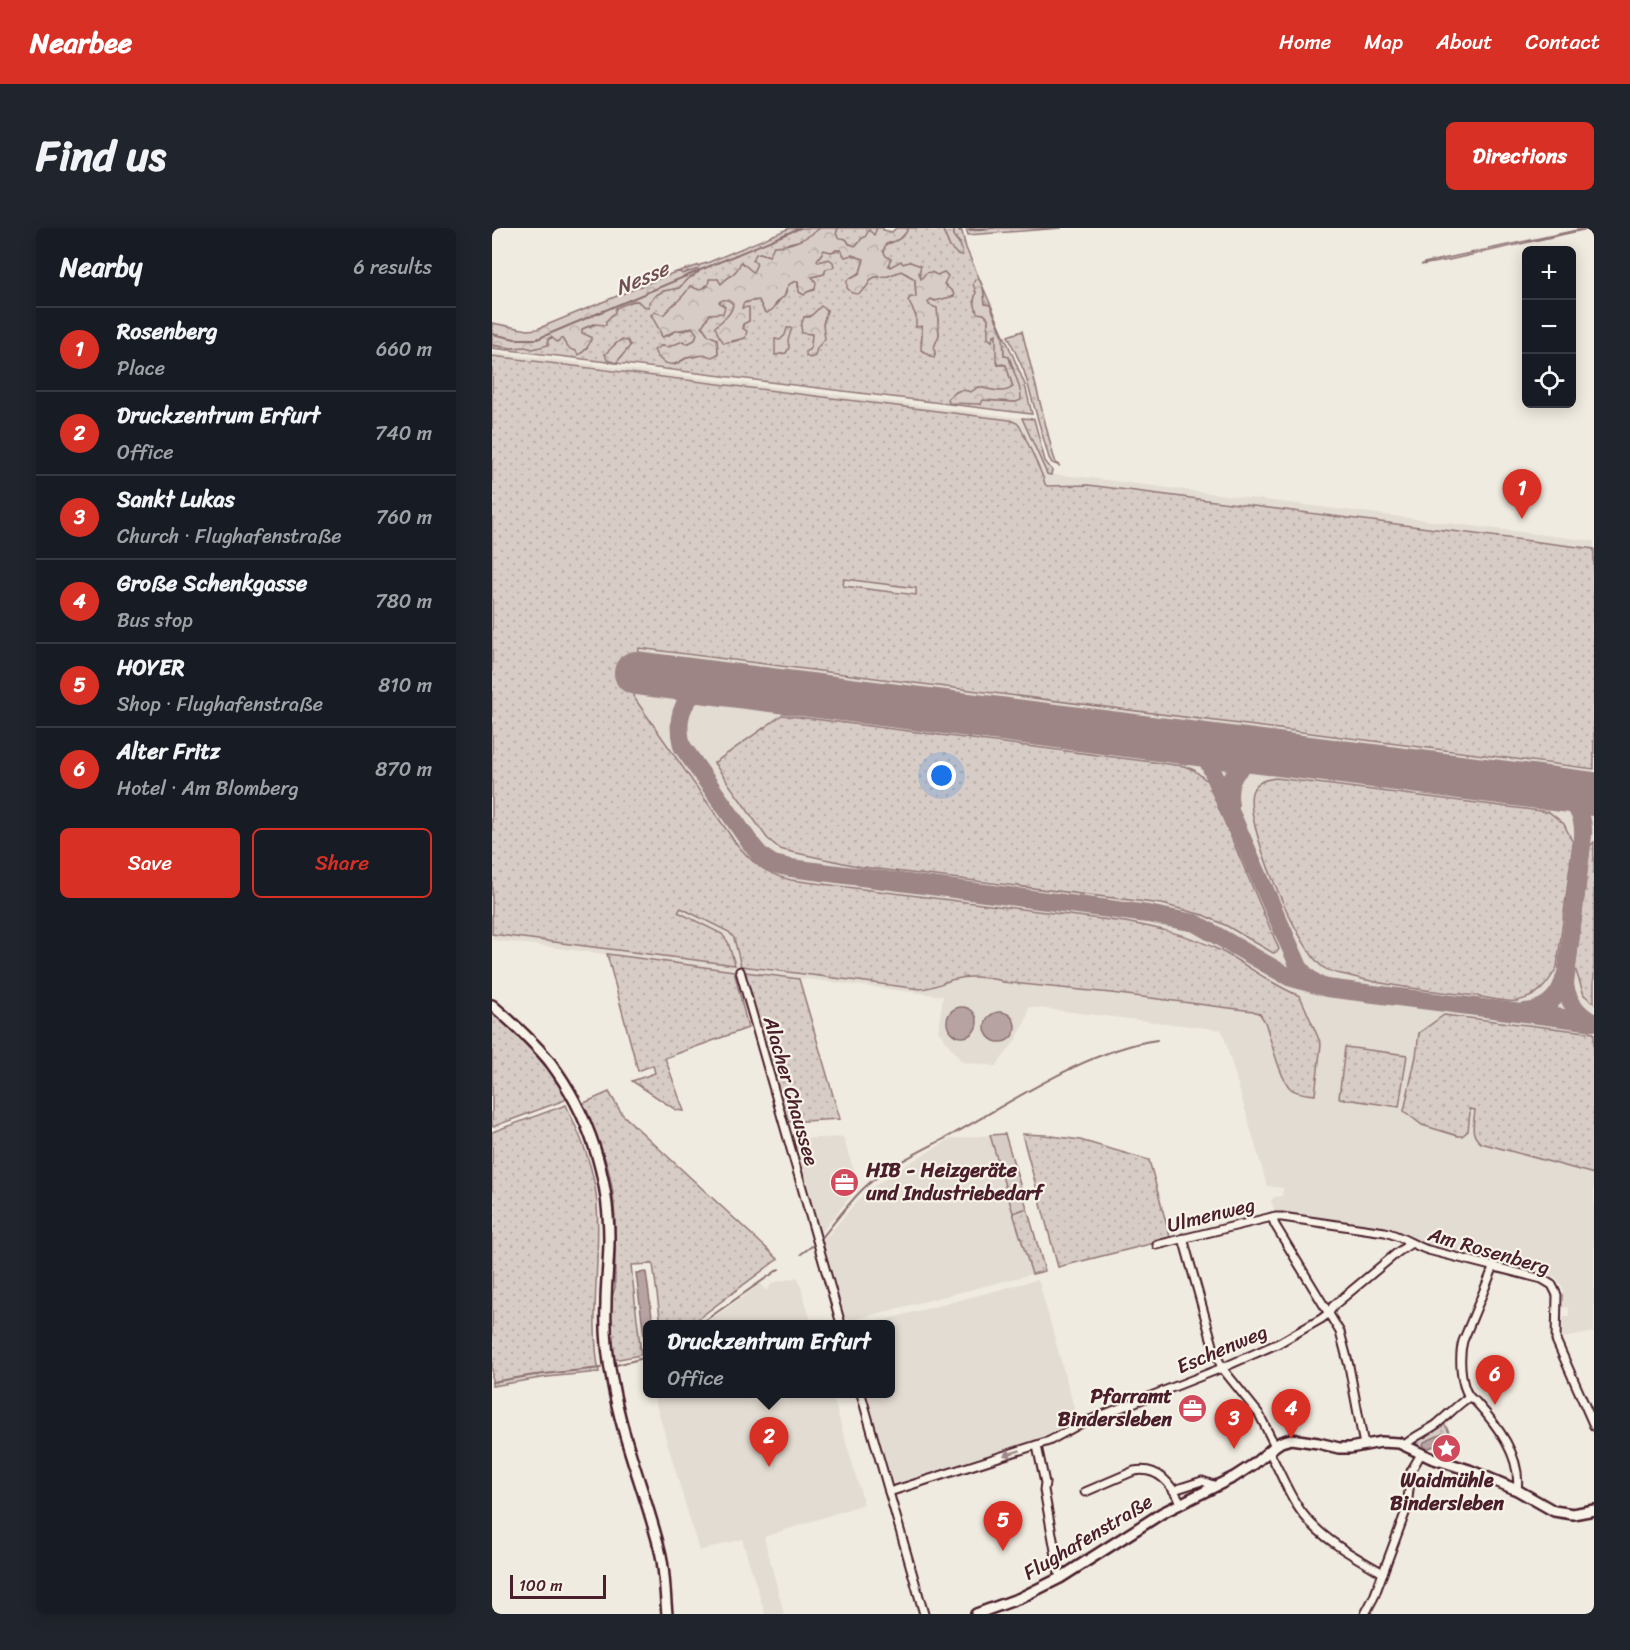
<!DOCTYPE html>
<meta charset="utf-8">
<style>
body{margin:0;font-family:Sriracha,sans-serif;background:#20242c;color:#f1f3f6}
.controls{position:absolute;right:18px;top:18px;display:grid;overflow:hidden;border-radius:9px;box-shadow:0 3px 15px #0003}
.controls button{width:54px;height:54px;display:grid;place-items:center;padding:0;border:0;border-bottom:2px solid #363941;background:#171b24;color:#f1f3f6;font:30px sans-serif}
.scale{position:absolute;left:18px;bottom:15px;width:96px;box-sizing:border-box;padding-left:6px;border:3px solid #4a1f2b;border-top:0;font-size:16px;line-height:21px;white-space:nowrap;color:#4a1f2b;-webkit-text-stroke:4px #f7f3e8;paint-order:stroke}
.you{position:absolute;left:450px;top:548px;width:21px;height:21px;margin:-15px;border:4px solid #fff;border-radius:50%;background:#1a73e8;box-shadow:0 0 0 9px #1a73e833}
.badge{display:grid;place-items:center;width:39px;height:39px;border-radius:50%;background:#d93025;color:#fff;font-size:20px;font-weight:700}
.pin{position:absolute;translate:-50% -50px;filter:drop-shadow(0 2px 3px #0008)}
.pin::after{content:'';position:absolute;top:32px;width:21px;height:18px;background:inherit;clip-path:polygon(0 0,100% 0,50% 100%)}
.popup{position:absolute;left:151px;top:1092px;width:252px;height:78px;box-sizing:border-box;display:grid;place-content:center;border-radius:9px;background:#171b24;filter:drop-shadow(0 2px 4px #0005);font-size:20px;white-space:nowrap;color:#9ea1a6}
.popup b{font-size:22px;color:#f1f3f6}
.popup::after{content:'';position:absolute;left:50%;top:100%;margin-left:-12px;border:12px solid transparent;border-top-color:#171b24}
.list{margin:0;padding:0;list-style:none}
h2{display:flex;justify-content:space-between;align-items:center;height:78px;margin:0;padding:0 24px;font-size:26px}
h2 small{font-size:20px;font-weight:400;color:#9ea1a6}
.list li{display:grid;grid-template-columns:39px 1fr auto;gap:18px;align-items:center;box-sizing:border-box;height:84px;padding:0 24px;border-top:2px solid #363941}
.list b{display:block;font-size:22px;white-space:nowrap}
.list p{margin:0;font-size:20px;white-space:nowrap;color:#9ea1a6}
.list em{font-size:20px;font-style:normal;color:#9ea1a6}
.actions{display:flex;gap:12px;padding:18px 24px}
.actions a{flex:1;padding:14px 0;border:2px solid #d93025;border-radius:9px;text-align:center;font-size:21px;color:#d93025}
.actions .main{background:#d93025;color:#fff}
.icon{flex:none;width:33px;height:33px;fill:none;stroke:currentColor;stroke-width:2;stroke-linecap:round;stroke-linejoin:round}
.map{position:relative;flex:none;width:1102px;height:1386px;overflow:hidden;border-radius:9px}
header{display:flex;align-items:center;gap:36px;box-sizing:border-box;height:84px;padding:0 30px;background:#d93025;color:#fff}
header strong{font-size:28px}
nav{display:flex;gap:33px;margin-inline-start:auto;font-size:21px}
.intro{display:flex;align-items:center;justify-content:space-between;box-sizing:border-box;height:144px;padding:0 36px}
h1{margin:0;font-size:42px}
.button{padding:15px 27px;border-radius:9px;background:#d93025;color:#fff;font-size:21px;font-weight:700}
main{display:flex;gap:36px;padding:0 36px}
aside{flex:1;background:#171b24;border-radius:9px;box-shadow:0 3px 15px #0003}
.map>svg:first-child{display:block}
.built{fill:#e3dcd2}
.grass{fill:url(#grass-dots);stroke:#917678;stroke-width:1.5;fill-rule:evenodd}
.forest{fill:url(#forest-crowns);stroke:#917678;stroke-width:1.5}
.green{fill:#d8cdc6;stroke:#917678;stroke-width:1.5}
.water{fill:#b7a4a2;stroke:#8b6f72;stroke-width:1.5}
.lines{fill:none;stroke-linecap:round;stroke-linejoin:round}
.stream{stroke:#8b6f72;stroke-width:2}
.taxiway{stroke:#9d8586;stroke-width:18}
.runway{stroke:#9d8586;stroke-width:44}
.street-casing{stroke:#4a1f2b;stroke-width:11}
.secondary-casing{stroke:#4a1f2b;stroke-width:14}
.street{stroke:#f7f3e8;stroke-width:7}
.secondary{stroke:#f7f3e8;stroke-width:9}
.oneway{fill:#a0898a}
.labels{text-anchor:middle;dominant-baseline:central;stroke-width:4.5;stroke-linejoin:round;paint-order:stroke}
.street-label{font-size:20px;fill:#4a1f2b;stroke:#f7f3e8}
.poi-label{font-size:20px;font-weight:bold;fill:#4a1f2b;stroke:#f7f3e8;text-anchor:start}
.water-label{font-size:21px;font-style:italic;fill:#704e55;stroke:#f7f3e8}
</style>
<header>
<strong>Nearbee</strong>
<nav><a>Home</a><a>Map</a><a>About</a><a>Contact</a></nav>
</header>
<div class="intro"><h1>Find us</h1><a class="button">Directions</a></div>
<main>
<aside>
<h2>Nearby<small>6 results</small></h2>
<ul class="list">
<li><span class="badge">1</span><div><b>Rosenberg</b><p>Place</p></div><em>660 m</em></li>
<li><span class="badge">2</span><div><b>Druckzentrum Erfurt</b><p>Office</p></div><em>740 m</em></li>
<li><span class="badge">3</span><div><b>Sankt Lukas</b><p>Church · Flughafenstraße</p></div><em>760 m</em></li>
<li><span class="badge">4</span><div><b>Große Schenkgasse</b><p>Bus stop</p></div><em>780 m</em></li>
<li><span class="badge">5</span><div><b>HOYER</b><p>Shop · Flughafenstraße</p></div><em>810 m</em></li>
<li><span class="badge">6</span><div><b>Alter Fritz</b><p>Hotel · Am Blomberg</p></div><em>870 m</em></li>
</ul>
<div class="actions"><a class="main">Save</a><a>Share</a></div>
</aside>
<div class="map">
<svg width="1102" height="1386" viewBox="0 0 1102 1386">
<defs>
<pattern id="grass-dots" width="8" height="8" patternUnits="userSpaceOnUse" patternTransform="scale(1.5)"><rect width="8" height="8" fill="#d8cdc6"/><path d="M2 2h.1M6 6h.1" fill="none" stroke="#bbb0aa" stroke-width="1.8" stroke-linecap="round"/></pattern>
<pattern id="forest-crowns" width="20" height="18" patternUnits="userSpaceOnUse" patternTransform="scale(1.5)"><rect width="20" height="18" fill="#d8cdc6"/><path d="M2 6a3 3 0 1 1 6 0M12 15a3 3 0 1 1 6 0" fill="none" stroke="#bbb0aa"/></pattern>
</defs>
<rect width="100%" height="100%" fill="#f0ebe0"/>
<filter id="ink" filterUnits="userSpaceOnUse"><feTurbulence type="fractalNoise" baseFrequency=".0167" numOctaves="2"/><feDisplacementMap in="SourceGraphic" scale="12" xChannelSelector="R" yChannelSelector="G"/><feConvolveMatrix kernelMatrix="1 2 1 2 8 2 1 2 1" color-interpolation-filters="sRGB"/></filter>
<g filter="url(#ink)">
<g class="built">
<path d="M0,124L530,190L555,246L590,249L1102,313V1104L1071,1110V1089H1077V1080L1071,1079V1059L1063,1049L941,1018L894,1001L783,983L779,973L782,969L790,968L791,960L775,958L730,802L537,779L535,790L524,812L504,838L470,834L446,803L451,768L0,712Z"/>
<path d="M498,907L540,1046L364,1091H354L331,1013L371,966L412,938L458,911Z"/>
<path d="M351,909L367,958L329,1005L302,911Z"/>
<path d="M306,1049L320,1096H212L269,1056L274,1063L280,1055Z"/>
<path d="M544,1052L547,1054L585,1190L584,1194L536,1218L403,1258L399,1250L375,1166H398V1096H376Z"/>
<path d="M161,1166H340L372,1276L272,1309L292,1386H273L250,1311L207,1323Z"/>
</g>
<g class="grass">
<path d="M298,0H328C326,4 319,5 315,11L297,15L277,28L268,25L261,32L265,36L261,45L249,35C244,47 237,47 228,57L226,51L207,62L198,58C193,67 189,71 181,77C177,80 176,86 170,87C167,88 163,87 160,87L168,103L170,109L177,107L185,102L193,103L201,99L205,105L203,112L195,116L191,113L177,119L169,118L183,137L198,128L202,129L212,126H226L225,111L216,107L210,98L218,86L231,78L227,74C233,70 236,71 241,76C240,84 236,89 229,94L240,114L253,110L251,96L257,93V80H250L251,76L254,74L267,72L272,83C283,83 286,72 294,65V60L298,55L306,53V59L315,64L323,62L320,49L332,46L333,32L326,35L325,32L332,22L339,24C350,19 360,29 372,31L368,45L360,49L377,52L383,49L396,48L409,43L423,51L424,69L421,81C426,93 433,101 429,114L443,126L442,119L447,107L445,81L437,77L436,74L439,71L443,73L462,68L461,64L457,61L445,47L429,51L427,45L428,38L418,34L398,39L391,23L394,16C403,14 413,9 416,0H450L458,19L468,15L462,9V0H469L474,20L521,128L533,157L540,186L0,120V117C6,118 14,120 20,120C38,120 53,109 69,109C74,117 76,121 85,123L86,127L90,101C98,97 106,97 112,93C118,90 120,83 125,79C135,72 146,73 157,74L164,67L171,63L187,60L195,51L202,48L196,43L190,47L188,44L181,45L215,35ZM491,60L493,77H498L511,108L512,128L517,129L522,143L524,174L456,170C464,163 468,160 479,164L486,159C497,161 511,167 521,159L514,137H506L504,106L502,107L500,113L496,101V90L492,86L485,84L482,73L484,64ZM335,82L325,120L317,122L319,118L320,106L315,105L312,89C320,89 327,84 335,82ZM138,117L124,135L120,133L113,126L119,122Z"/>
<path d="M346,0H385L383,8L373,9L363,18L347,11L344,6Z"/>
<path d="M474,0H570L476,7Z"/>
<path d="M1094,0H1100L957,32L929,37L932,35Z"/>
<path d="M530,103L561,226L564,235L568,238L560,235L557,230L532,143L516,108Z"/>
<path d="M0,128L518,192L525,195L529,200L551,249L553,256L555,258L596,257L1102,321V541L147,420L141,468L243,614C260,635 272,645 299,652L633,694C665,700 698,707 727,722C755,736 779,757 808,768L829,816L823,867C815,866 806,866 799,861C788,852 778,808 773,794L768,786L761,783L619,765L510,754L507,752C493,750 478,747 464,751C452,753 441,761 428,761L249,738L242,710L237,704L189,680L186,684L230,706L236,714L243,737L0,706ZM352,351L424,360V367L351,358Z"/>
<path d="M530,190L542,191L553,233L560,242L559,247L555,246Z"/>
<path d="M290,487L692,538L702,542L715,553L787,721L785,724L781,725L735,698L711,687L670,676L370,639L295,623L288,621L275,610L222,535Z"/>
<path d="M784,550L1057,584L1072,596L1081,615L1065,739C1056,756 1046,769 1025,773C1015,775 996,770 984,768C942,763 899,759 858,748C850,746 839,745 832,740C807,724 748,588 761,562C765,553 775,551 784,550Z"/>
<path d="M1102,614V775L1092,767L1083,740L1098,618Z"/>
<path d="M115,726L242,743L256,800L173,830L192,883L184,882L140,853L163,845L161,837L146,843Z"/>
<path d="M253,744L307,751L348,891L293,894Z"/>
<path d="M0,783C30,808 53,835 75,866L73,872L0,899Z"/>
<path d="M952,787L1102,805V946L989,915C977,906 982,895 983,882L977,881L978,884L976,903L970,908H966L930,897L912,883L924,828L927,805Z"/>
<path d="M853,819L915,827L907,879L847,870Z"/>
<path d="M117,864L130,886L286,1031L199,1096H169L161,1036L139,1037L149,1127L121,1132C119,1111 114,1079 123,1060C122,1023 126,985 118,949C113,924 100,899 90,876Z"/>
<path d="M74,877C89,909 103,941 105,977C109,1032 97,1090 107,1144L55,1149L0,1158V904Z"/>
<path d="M530,906L553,907L588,912L657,932L678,1009L670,1011L666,1014L566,1039Z"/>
<path d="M535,980L553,1043L540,1046L521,985Z"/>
<path d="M952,1196C960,1205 960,1217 961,1229L959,1232L946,1227L947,1221L941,1218L953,1213L933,1220L935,1221L934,1223L924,1216L926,1212Z"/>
</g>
<g class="forest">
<path d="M328,0H346L344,6L347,10C352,10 355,10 357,16L363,18L367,15L369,11L373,9L377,2L382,7L385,0H391V2L400,4L404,0H416C413,10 403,13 394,16L391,23L394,28L399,31L396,37L398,39L409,33L411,36L418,34L429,38L427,45L429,51L434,45L439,44L445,47L452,44L456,48L452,56L461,64L462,68L443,73L439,71L436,74L437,77L445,80L447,107L442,119L443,126L442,130L429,122C429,114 431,107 430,98L424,99V88L416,72L419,69H424L423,51L409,43L396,48L383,49L378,52C376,59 372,62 366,66L360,65L355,60V52L368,45L372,31L360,27L353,29L349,22H344L339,24L332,22L325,32L326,34L337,31L341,34L342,39L334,41L332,46L320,49L324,54L323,61L315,64L312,67L307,64L306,53C293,56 296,59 292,69L286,72L281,81L275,85L272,83L267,72L254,74L251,76L250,80L257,79V93L251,96L250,100L255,103L253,110L232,115L227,108L223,99C230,92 240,87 241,76C237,71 233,70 227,74L233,79L231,85L218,86L210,98L216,107L225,111L226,126L220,129C208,124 208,130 198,128C193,130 189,133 185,135C175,140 165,130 162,122L169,118L177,119L191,113L195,116L203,112L205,106L200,99C195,102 193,101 187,102C182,102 176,107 170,109L168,103L159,87L163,84L171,87C175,84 177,80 181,77C189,71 193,67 198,58L207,62L216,58L217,51H226L229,56C238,47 244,47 249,34L261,44L265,36L261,32L264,26L268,25L277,28L282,18C299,18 316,10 328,0Z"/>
<path d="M450,0H462V9C467,15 471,19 470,27L465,26L458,19Z"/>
<path d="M206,41L207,44L195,51L187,60L171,63L164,67L157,74V79L151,78L146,73H141L124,80L123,84L114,93V97L101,96L90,101V105L99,109C99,116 93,124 86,127L84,123C75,121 74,117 70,110L65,114L59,109L56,111V117L41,121L33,119L20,120L0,117V95L36,102L45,101L181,45L188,44L190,46Z"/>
<path d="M487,51L491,60L493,76L498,77L511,108L512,128L517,129C520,143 530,157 529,172L524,174L491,172L489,176L457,175L456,171C464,163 468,160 479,164L486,159C497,161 511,167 521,159L514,137L510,136L506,137L504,131V106L502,107L500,113L496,110V90L492,86L485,85L482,73L484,64L481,56L483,52Z"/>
<path d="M329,78L335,82L331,96L333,111L325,120L323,128L318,130L314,128V123L317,122L319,118L320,106L310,105L309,98L312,89H318Z"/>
<path d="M295,100H300L296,112L297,120L294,125L283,127V111L288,112L293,107Z"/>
<path d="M129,112L136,113L138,118L124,135L115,132L113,126C119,121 122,116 129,112Z"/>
</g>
<path class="green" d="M513,906L535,980L521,985L498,907Z"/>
<g class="water">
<circle cx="470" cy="794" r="15"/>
<circle cx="508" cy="799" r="15"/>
<path d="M154,1044L161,1096H156L155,1115L153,1116L144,1045Z"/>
<path d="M950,1206H955L956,1209L953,1213L935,1221L931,1217L932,1214Z"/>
</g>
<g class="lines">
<g class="stream">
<path d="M465,0L468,3"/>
<path d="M477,2L502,0"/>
<path d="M0,106L23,111H45L308,0"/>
<path d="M329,1011C343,994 357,974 373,959C395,938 436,920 463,905C522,872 598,821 665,812"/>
<path d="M309,1026L320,1018"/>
<path d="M208,1096L287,1041"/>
<path d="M124,1137L156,1129"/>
<path d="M0,1154L43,1147L109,1140"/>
</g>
<g class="taxiway">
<path d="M237,457C197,456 181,480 190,518L259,616L269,628L281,636L299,640L656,686L703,695L797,749L835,760L1102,794"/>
<path d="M665,511C685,514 703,515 716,533L807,739L814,748L825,756"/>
<path d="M1048,559C1074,564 1093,578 1091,608L1073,756C1075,772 1085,786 1100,794"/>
<path d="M738,577C732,543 757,526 788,526"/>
<path d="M1033,784C1054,782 1068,769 1073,748"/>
</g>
<path class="runway" d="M144,445L1102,566"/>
<defs>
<g id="street">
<path d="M248,743L349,1096"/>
<path d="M780,989L783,997L848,1104L857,1138L872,1217"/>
<path d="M691,1010L722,1121L730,1140L767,1186L783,1218"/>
<path d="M665,1017L780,989H790L893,1004C909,1008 921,1017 936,1022L1050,1051L1060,1057L1065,1067L1064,1112L1102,1198"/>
<path d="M1002,1038L971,1113C967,1127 968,1156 977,1168C979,1171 982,1172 984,1174C1005,1197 1030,1229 1025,1262"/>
<path d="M369,1166L432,1386"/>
<path d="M913,1217C922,1208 934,1204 945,1196C956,1187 965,1177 977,1169"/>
<path d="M545,1218L553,1255L552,1262L568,1350"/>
<path d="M777,1224C789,1244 796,1267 811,1286C831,1312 863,1329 891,1345"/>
<path d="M682,1262L710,1253L724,1258"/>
<path d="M397,1264L557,1213L590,1195L730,1140L787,1115L829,1091L837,1085L841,1078L906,1024L918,1016"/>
<path d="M593,1264L642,1243C666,1238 679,1256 689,1275"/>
<path d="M873,1386L882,1369L915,1280L919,1243L929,1226"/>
</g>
<g id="secondary">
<path d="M0,777C21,795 41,813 58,834C97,886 117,948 117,1012C117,1033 114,1054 114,1076C113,1101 115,1127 120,1152C130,1212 155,1268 169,1327C173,1346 173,1367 175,1386"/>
<path d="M484,1386L528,1370L568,1350L670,1285L742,1249L762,1236L783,1218L789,1214L799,1211L826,1215L847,1220H858L889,1214L907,1215L939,1230L977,1242L1025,1262L1062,1283L1081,1286L1102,1282"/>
</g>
</defs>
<use href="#street" class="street-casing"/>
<use href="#secondary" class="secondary-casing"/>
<use href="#street" class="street"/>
<use href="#secondary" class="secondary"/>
</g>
<defs><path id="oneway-solid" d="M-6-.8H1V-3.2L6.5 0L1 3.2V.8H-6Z" transform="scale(1.5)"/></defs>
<use class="oneway" href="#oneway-solid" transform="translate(520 1225) rotate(163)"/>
</g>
<defs>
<symbol id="office-disc" viewBox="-11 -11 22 22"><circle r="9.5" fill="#d1495b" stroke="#f7f3e8"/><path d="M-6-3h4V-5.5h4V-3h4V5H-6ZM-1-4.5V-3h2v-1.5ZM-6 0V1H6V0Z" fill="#fff"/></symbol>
<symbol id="sight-disc" viewBox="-11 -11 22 22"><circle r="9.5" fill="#d1495b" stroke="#f7f3e8"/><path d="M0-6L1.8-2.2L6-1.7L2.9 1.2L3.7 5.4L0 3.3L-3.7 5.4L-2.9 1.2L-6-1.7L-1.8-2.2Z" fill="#fff"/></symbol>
</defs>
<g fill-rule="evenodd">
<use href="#office-disc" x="336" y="938" width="33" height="33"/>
<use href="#office-disc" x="684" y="1164" width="33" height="33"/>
<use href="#sight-disc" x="938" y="1204" width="33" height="33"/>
</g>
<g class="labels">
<g class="street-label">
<text transform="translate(299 863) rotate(74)">Alacher Chaussee</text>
<text transform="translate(719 987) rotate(-14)">Ulmenweg</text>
<text transform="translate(997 1023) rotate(16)">Am Rosenberg</text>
<text transform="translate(730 1121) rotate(-23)">Eschenweg</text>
<text transform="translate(596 1309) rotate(-31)">Flughafenstraße</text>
</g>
<g class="poi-label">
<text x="374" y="942">HIB - Heizgeräte<tspan x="374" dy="23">und Industriebedarf</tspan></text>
<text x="680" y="1168" text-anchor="end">Pfarramt<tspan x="680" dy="23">Bindersleben</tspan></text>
<text x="955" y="1252" text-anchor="middle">Waidmühle<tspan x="955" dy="23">Bindersleben</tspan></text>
</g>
<g class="water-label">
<text transform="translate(150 50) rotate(-23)">Nesse</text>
</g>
</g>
</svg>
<div class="controls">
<button>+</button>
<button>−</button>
<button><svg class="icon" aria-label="locate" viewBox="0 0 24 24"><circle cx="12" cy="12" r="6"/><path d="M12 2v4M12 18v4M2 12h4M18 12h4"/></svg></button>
</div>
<div class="scale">100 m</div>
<div class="you"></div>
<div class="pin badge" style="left:1030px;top:291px">1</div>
<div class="pin badge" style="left:277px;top:1239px">2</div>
<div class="popup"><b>Druckzentrum Erfurt</b>Office</div>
<div class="pin badge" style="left:742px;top:1221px">3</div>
<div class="pin badge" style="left:799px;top:1211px">4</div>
<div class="pin badge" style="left:511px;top:1323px">5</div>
<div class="pin badge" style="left:1003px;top:1177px">6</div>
</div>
</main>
